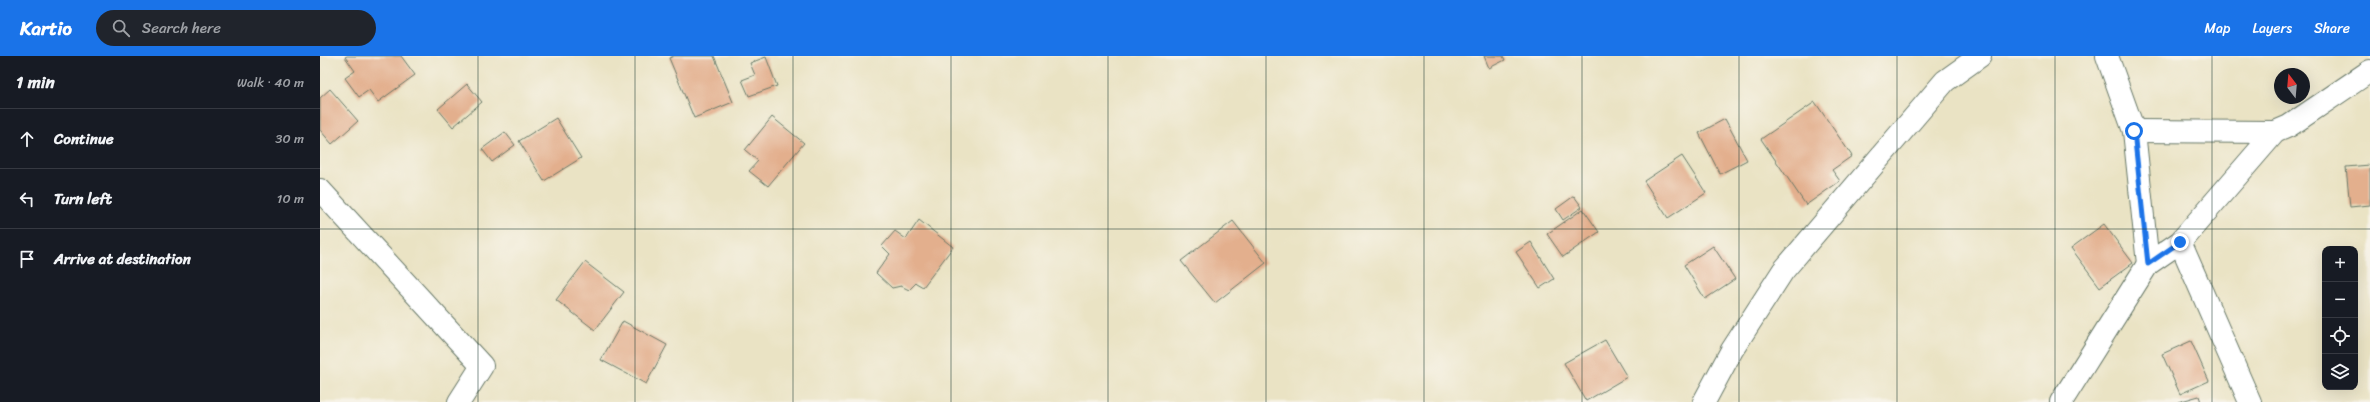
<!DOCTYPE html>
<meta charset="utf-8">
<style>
body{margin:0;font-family:Sriracha,sans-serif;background:#20242c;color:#f1f3f6}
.controls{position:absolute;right:12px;bottom:12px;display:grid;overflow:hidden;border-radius:8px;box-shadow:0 4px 16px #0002}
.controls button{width:36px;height:36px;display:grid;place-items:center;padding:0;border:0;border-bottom:1px solid #363941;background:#171b24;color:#f1f3f6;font:20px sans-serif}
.compass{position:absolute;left:1954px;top:12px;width:36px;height:36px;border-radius:50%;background:#171b24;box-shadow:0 4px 16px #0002;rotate:344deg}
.stop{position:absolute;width:12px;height:12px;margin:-9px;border:3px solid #1a73e8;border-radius:50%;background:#fff}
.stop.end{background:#1a73e8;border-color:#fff;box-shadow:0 1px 4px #0008}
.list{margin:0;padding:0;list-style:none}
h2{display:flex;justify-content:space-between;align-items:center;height:52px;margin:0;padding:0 16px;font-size:17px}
h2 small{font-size:13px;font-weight:400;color:#9ea1a6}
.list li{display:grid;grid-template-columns:26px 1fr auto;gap:12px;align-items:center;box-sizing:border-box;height:60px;padding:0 16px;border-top:1px solid #363941}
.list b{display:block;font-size:15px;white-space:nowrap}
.list em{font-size:13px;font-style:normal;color:#9ea1a6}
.icon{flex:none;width:22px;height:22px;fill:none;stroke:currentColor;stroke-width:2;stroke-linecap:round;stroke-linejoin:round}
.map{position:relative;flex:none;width:2050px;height:346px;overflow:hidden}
header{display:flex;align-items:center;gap:24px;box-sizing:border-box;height:56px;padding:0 20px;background:#1a73e8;color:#fff}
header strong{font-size:19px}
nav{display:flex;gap:22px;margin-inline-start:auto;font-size:14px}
.search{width:280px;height:36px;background:#20242c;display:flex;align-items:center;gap:10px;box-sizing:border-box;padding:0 14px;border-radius:22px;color:#9ea1a6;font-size:15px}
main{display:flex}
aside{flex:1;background:#171b24}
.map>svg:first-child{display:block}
.building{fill:#e3af8d}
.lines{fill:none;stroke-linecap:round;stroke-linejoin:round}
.minor-casing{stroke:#676;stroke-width:24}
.minor{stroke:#fff;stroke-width:22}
.route{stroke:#1a73e8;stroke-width:5}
.grid{fill:none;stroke:#1f3d34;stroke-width:1;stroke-opacity:0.55}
</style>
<header>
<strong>Kartio</strong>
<div class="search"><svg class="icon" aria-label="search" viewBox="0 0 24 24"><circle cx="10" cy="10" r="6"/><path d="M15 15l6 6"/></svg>Search here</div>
<nav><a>Map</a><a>Layers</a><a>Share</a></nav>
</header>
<main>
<aside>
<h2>1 min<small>Walk · 40 m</small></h2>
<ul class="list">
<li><svg class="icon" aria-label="ahead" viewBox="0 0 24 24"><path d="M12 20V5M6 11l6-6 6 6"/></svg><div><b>Continue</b></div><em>30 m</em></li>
<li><svg class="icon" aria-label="left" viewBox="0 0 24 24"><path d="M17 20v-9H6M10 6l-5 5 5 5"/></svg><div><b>Turn left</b></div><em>10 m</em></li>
<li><svg class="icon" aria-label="arrive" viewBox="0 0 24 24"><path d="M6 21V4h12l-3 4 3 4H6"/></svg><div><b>Arrive at destination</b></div></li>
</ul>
</aside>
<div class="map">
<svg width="2050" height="346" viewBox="0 0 2050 346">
<rect width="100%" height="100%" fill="#f7f3e8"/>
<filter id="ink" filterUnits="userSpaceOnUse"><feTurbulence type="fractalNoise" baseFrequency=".025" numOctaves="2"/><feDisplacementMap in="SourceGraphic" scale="8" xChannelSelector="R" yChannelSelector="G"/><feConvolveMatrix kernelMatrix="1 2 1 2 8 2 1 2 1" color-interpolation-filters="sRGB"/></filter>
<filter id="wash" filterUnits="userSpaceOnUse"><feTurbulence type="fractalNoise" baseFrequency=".012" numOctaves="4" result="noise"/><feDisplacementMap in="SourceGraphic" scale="16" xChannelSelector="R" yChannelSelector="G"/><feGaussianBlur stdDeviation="0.9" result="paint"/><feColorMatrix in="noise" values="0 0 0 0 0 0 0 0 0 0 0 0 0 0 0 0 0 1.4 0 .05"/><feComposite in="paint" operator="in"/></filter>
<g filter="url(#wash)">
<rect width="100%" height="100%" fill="#eae3c4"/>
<g id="blocks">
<g class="building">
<path d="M27,0H81L95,19L58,46L49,34L39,41L25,22L35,15L25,1Z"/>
<path d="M354,0H394L413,46L374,62L349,2Z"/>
<path d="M1164,0H1183L1185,4L1169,12Z"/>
<path d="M446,1L457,30L429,40L422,24L435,19L430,7Z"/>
<path d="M147,28L162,46L133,71L118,53Z"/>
<path d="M10,33L38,65L12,88L0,74V42Z"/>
<path d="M1495,46L1532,100L1512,114L1520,125L1486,149L1441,83Z"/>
<path d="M452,61L484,87L448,130L429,115L438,105L425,94Z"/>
<path d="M236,62L261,102L224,125L199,85Z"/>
<path d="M1405,63L1427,104L1400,118L1379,77Z"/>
<path d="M185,76L195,89L172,106L162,93Z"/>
<path d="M1362,100L1386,137L1348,162L1324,125Z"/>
<path d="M2050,109V149L2030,151L2026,111Z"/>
<path d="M1254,140L1262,151L1243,164L1236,153Z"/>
<path d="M1263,153L1279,176L1243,201L1227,178Z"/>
<path d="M599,164L633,191L603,231L596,227L589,234L581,230L572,232L556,217L570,198L562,190L575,175L586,183Z"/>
<path d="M913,165L946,207L895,247L861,205Z"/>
<path d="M1784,168L1813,207L1780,231L1751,192Z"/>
<path d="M1211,186L1234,223L1220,232L1196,196Z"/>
<path d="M1393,190L1415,223L1385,243L1364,209Z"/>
<path d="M265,206L304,236L275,274L236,244Z"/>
<path d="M303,265L347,289L326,328L281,304Z"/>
<path d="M1285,284L1307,321L1266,345L1244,307Z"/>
<path d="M1871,285L1889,325L1860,338L1842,298Z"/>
<path d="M1879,340L1881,346H1858Z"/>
</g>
</g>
</g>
<g filter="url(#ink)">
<use href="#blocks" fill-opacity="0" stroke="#676" stroke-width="1"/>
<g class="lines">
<defs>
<g id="minor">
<path d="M1787,0L1814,75L1828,208"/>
<path d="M1814,75L1955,76"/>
<path d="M0,134L162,310L139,346"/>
<path d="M1860,186L1930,346"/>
<path d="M1384,346L1412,294L1463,215L1625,25L1660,0"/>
<path d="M1741,346L1828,208L1860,186L1955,76L1969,70L2050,15"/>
</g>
</defs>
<use href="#minor" class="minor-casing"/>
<use href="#minor" class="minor"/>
</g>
</g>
<g class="lines" filter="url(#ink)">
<path class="route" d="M1814,75L1828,208L1860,186"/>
</g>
<path class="grid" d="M158,0V346M315,0V346M473,0V346M631,0V346M788,0V346M946,0V346M1104,0V346M1262,0V346M1419,0V346M1577,0V346M1735,0V346M1892,0V346M0,173H2050"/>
</svg>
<div class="controls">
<button>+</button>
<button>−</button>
<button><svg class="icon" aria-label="locate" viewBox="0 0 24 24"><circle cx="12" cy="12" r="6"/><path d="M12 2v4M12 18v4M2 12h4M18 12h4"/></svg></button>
<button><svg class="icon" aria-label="layers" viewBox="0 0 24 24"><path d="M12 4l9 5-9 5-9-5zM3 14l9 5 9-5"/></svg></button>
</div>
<svg class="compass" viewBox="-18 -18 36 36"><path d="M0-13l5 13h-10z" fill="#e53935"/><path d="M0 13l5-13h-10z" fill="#9ea1a6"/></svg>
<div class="stop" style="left:1814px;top:75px"></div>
<div class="stop end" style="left:1860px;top:186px"></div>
</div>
</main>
